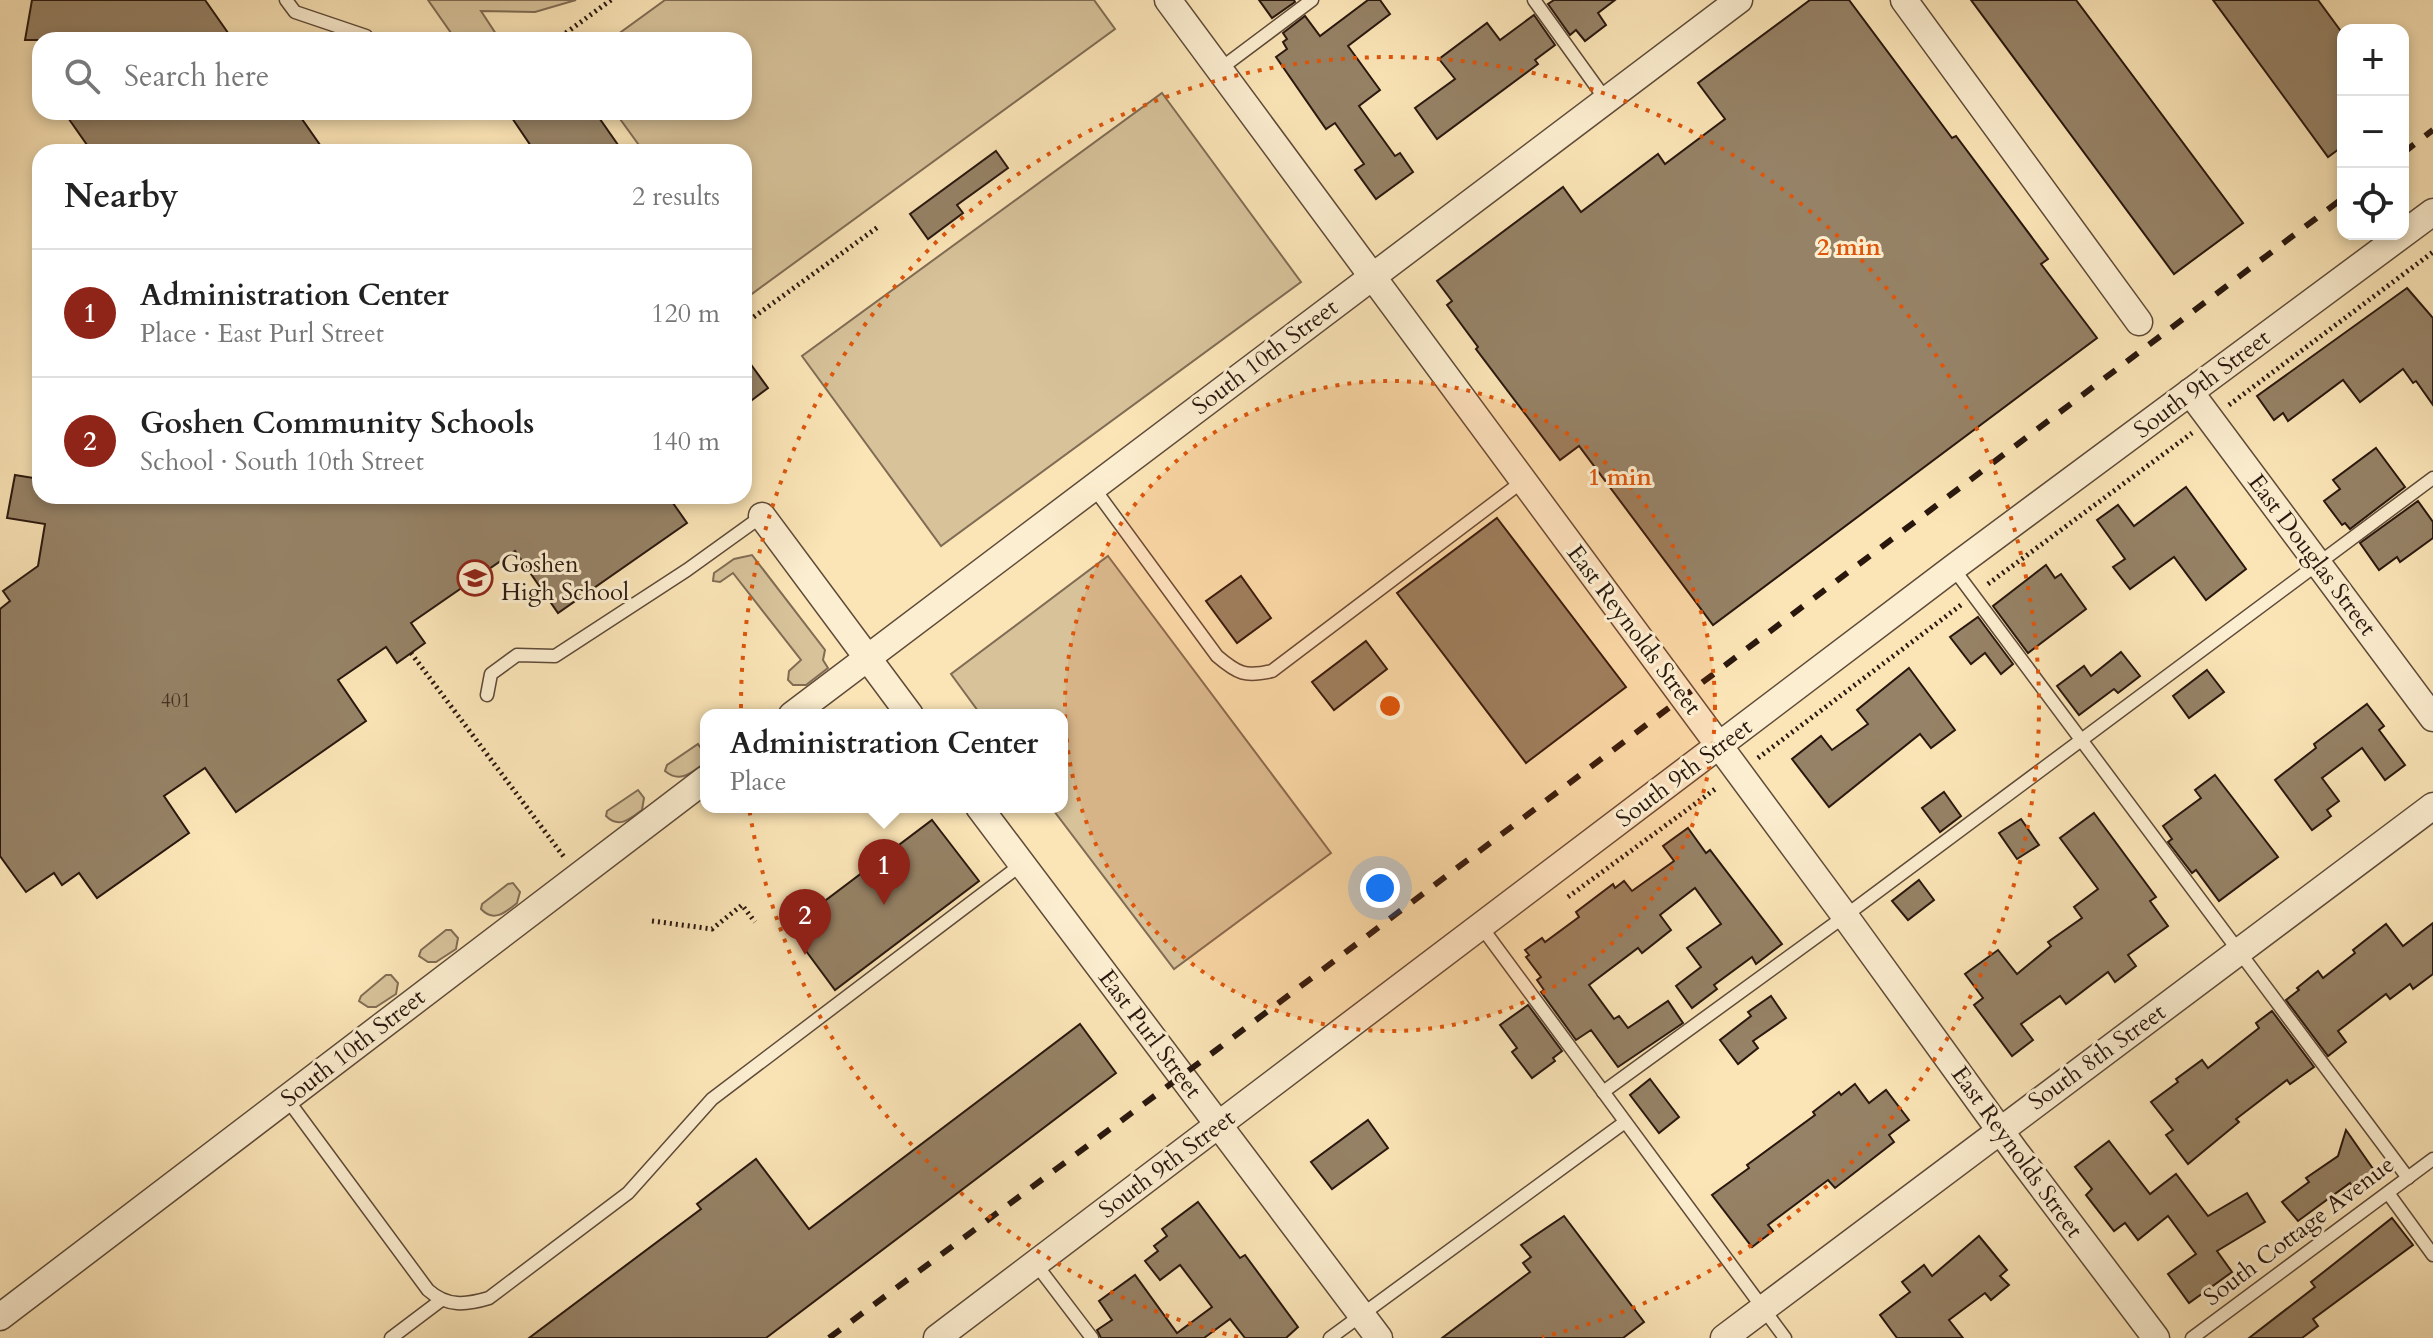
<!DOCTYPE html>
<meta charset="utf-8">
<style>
body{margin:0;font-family:Cardo,serif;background:#f6f6f6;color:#222}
.controls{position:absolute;right:24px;top:24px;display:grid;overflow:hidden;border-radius:16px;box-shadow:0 4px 12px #0003}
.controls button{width:72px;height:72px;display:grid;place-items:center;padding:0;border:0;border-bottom:2px solid #e0e0e0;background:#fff;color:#222;font:40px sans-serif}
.you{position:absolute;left:1380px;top:888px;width:28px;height:28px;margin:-20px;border:6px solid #fff;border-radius:50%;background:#1a73e8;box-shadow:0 0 0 12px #1a73e833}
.badge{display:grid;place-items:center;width:52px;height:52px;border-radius:50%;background:#8f2418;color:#fff;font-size:26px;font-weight:700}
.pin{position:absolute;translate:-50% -66px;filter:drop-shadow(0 2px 4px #0008)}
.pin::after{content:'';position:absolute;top:42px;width:28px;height:24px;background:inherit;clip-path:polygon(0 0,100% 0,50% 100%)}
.popup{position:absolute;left:700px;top:709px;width:368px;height:104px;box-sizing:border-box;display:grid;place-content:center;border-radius:16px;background:#fff;filter:drop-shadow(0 2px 6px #0005);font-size:26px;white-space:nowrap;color:#767676}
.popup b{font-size:30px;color:#222}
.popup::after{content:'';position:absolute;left:50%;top:100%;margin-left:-16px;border:16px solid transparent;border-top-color:#fff}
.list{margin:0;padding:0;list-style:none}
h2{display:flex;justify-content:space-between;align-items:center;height:104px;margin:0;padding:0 32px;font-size:34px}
h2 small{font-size:26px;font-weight:400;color:#767676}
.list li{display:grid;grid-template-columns:52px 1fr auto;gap:24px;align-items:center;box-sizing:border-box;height:128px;padding:0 32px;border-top:2px solid #e0e0e0}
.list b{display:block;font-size:30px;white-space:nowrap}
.list p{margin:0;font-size:26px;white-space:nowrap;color:#767676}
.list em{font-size:26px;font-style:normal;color:#767676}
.icon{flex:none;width:44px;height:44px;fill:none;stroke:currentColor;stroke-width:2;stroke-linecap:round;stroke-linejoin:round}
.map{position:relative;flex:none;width:2433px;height:1338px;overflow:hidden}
.search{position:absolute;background:#fff;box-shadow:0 4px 12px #0003;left:32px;top:32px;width:720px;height:88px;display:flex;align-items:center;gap:20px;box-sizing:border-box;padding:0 28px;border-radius:24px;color:#767676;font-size:30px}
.panel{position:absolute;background:#fff;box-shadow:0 4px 12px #0003;left:32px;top:144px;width:720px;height:360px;border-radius:24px}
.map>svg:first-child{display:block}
.green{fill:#d7c29a;stroke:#806c54;stroke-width:2}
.building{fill:#968266;stroke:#29170e;stroke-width:2}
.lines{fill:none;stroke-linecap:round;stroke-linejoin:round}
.service-casing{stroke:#5e4a38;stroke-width:15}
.minor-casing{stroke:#5e4a38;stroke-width:29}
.path{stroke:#29170e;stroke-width:5;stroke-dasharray:2 4;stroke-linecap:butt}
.service{stroke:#fceed0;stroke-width:12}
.minor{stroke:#fceed0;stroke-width:26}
.rail{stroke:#29170e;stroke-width:6;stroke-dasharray:14 14;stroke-linecap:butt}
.ring{fill:none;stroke:#de560c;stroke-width:4;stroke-dasharray:4 8}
.labels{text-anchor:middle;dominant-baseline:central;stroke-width:6;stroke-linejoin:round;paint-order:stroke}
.number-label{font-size:20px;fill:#443224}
.street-label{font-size:24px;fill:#29170e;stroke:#fceed0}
.poi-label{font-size:24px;fill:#29170e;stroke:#fceed0;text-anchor:start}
.centre{fill:#de560c;stroke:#fceed0;stroke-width:4}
.ring-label{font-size:24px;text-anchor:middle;font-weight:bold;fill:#de560c;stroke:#fceed0;stroke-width:6;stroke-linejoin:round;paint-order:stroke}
</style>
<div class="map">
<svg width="2433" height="1338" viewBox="0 0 2433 1338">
<rect width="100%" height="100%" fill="#fbe5b7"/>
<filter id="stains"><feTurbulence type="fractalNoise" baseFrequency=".0025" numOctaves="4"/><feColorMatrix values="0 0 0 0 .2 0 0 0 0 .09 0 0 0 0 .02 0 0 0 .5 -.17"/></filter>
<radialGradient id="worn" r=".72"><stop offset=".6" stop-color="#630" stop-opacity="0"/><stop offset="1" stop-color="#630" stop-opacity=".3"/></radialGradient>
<g class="green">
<path d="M428,0H576L535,12L481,11L500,40H456Z"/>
<path d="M665,0H1094L1115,29L749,296L744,289V152H644L615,112H744V40H610Z"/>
<path d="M1162,93L1301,282L941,546L802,356Z"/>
<path d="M752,555L825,650L823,660L828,668L806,685H793L788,680L789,671L801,660L733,573L720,582L713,581L714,573L734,559Z"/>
<path d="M1108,556L1331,853L1174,969L1051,807H1062V715H981L951,674Z"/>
<path d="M698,744L704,753L702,765C690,774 679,783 665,771L667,765Z"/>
<path d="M638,790L644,798L642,810C630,819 619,829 606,816L607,811Z"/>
<path d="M513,883L520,892L517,903C506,912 494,923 481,909L482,904L508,884Z"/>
<path d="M446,930H451L458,938L456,949L436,962H428L419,956L421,950Z"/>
<path d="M386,975H391L398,983L396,994L376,1007H368L359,1001L361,996Z"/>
</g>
<g class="building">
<path d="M32,0H205L233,40H25Z"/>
<path d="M1259,0H1294L1295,2L1272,18Z"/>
<path d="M1368,0H1380L1390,14L1348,46L1380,90L1359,106L1395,156L1400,153L1413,172L1376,199L1355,170L1364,164L1335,123L1326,129L1276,57L1287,49L1283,42L1287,39L1283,33L1305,16L1320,36Z"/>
<path d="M1554,0H1615L1598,13L1606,25L1585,41L1576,30L1570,35L1548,4Z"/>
<path d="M1810,0H1849L1952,138L1956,136L2048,259L2041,264L2097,338L1713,625L1579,446L1560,460L1476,349L1478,347L1447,305L1452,301L1437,281L1563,187L1581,212L1658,154L1665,164L1725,119L1698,83Z"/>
<path d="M1971,0H2076L2243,223L2174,274Z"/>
<path d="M2213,0H2318L2343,34V146L2328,157Z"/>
<path d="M1534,15L1555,45L1535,60L1538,64L1437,139L1415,108L1455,79L1439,59L1487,23L1500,40Z"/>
<path d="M64,112H297L325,152H92Z"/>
<path d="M508,112H595L623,152H535Z"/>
<path d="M996,151L1008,168L957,205L963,213L928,239L910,214Z"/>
<path d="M2407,288L2433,318V405L2416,381L2413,383L2403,369L2360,402L2343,380L2288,421L2283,413L2274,420L2257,396Z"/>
<path d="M744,355L768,388L744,406Z"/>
<path d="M2376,448L2405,487L2350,529L2345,523L2342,525L2324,501L2340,489L2333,480Z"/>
<path d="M15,475L40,479V496H668L687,523L558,613L515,551L411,623L425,643L397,663L386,647L338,680L366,721L236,812L205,768L164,796L189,833L97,898L79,873L62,885L54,873L26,892L0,856V609L10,601L3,591L38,566L45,524L7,518Z"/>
<path d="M2186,487L2246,569L2206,600L2174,557L2130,589L2113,567L2125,559L2097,520L2118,505L2134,526Z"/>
<path d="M2418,501L2433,522V538L2400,562L2397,557L2379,570L2360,543Z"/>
<path d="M1497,518L1626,687L1526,763L1397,593Z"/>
<path d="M2046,565L2055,578L2061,574L2086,609L2028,653L1993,606Z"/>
<path d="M1241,576L1271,618L1237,643L1206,601Z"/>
<path d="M1978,617L2013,664L2001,674L1985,653L1971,664L1950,637Z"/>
<path d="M1366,641L1387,669L1334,710L1312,682Z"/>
<path d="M2121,652L2140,676L2118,693L2114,689L2079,715L2057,686L2084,666L2091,676Z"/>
<path d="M1909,668L1955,730L1931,748L1920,734L1829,807L1792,759L1821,736L1832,750L1868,724L1857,710Z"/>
<path d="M2207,670L2224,692L2189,718L2173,696Z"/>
<path d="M2367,704L2384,726L2379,730L2405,765L2385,780L2362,748L2322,778L2339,801L2327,810L2331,816L2312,830L2275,780L2316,748L2314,744Z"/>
<path d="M2215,775L2278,857L2219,901L2196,870L2192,873L2168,842L2172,839L2163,826L2201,798L2195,790Z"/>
<path d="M1944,792L1961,816L1940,832L1922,808Z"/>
<path d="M2094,813L2156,897L2150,901L2168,926L2128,955L2136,966L2115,982L2108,972L2066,1004L2060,996L2021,1024L2033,1040L2012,1056L1974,1005L1983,998L1965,974L1998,950L2017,974L2051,946L2048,942L2082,918L2074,907L2098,889L2060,838Z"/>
<path d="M2021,819L2039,845L2017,859L1999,833Z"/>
<path d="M932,820L979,881L835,990L789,928Z"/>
<path d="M1688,828L1706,853L1710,850L1782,944L1756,964L1752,957L1714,985L1717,989L1692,1008L1676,986L1701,967L1687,948L1721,924L1695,888L1660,915L1671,930L1642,953L1638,948L1589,985L1614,1019L1619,1016L1628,1028L1668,1001L1683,1023L1618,1067L1591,1030L1576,1040L1541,992L1544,990L1537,980L1541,977L1526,957L1529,955L1525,950L1542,938L1545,942L1579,917L1576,912L1613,884L1615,888L1624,881L1632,891L1674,861L1663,846Z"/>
<path d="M1919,880L1934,900L1908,920L1892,901Z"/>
<path d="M2433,923V974L2413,989L2410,984L2390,999L2386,994L2338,1031L2346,1042L2328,1056L2286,1000L2299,990L2297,988L2318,971L2323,978L2355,953L2353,950L2386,924L2403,946Z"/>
<path d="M1771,996L1786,1018L1753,1041L1758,1048L1738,1064L1720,1040L1751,1016L1748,1012Z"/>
<path d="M1528,1005L1562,1051L1553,1058L1555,1061L1532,1078L1512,1052L1517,1048L1500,1025Z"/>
<path d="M2272,1011L2314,1067L2290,1084L2287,1080L2236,1119L2239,1122L2188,1164L2166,1135L2173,1130L2151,1102L2178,1082L2176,1079L2202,1060L2208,1068L2259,1028L2256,1023Z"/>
<path d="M1080,1024L1116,1073L766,1338H529L701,1209L697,1204L756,1159L809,1229Z"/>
<path d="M1650,1079L1679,1117L1659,1133L1630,1095Z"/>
<path d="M1855,1084L1869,1103L1886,1090L1909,1120L1889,1135L1894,1142L1835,1188L1828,1180L1768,1225L1773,1231L1752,1247L1712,1195L1749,1168L1747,1165L1815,1115L1813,1112L1839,1092L1841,1095Z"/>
<path d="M1368,1120L1388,1148L1332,1189L1311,1162Z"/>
<path d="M2346,1130L2378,1176L2356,1191L2350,1183L2298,1221L2282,1202L2309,1182L2306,1178L2338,1156Z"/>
<path d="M2109,1141L2150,1194L2176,1174L2208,1216L2247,1193L2265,1222L2217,1251L2232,1272L2189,1303L2168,1274L2196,1254L2168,1216L2138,1240L2125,1223L2114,1231L2086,1195L2092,1189L2075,1167Z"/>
<path d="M1198,1202L1240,1258L1245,1255L1298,1327L1286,1338H1245L1230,1319L1204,1338H1101L1097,1330L1112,1320L1099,1301L1135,1275L1177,1333L1212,1307L1180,1265L1160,1280L1145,1261L1158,1251L1154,1246L1167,1236L1162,1229Z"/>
<path d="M1564,1216L1644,1322L1623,1338H1442L1530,1272L1523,1263L1531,1257L1521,1245Z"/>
<path d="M2392,1218L2413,1245L2313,1319L2318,1326L2302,1338H2249L2315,1287L2311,1282Z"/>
<path d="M1979,1236L2007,1270L2000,1276L2009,1285L1991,1300L1985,1293L1949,1320L1963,1338H1897L1880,1315L1910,1292L1902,1282L1924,1265L1932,1276Z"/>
</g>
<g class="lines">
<defs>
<g id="service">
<path d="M286,0L295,12L366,36L369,40"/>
<path d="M1534,0L1606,100"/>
<path d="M1220,69L1312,0"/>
<path d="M1093,487L1217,656C1238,674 1245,677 1272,671L1523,481"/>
<path d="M1953,568L2408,1178"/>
<path d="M487,695L491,674L517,655L555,656L687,570L762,516"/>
<path d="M1480,925L1785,1338"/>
<path d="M1603,1092L1845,916L2433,478"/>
<path d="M287,1099L428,1290C447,1307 466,1305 489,1298L628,1193L712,1099L1022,864"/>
<path d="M2388,1193L2433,1255"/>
<path d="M1035,1263L1092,1338"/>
<path d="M391,1338L440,1301"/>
<path d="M1330,1338L1625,1122"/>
<path d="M2192,1338L2433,1159"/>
</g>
<g id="minor">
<path d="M1168,0L1845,916L2015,1151L2156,1338"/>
<path d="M1904,0L2139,322"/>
<path d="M2190,392L2433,718"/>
<path d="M762,516L910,715"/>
<path d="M792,715L1739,0"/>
<path d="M979,807L1379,1338"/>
<path d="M0,1317L706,779"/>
<path d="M937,1338L1953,568L2433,212"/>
<path d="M1724,1338L2433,806"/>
</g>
</defs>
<use href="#service" class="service-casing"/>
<use href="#minor" class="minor-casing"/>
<g class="path">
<path d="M556,40L611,0"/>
<path d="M744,324L878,227"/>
<path d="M2229,405L2433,252"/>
<path d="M1988,584L2192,433"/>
<path d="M411,653L564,857"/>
<path d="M1758,758L1961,605"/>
<path d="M1568,897L1718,787"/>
<path d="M652,921L712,929L742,905L755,922"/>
</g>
<use href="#service" class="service"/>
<use href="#minor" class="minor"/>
<g class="rail">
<path d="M2403,153L2433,130"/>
<path d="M829,1338L1219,1048L2343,198"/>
</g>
</g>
<circle cx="1390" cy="706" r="325" fill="#de560c" fill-opacity=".12"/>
<g class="ring">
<circle cx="1390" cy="706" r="325"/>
<path d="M1238 1337A649 649 0 1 1 1542 1337"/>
</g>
<defs>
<symbol id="school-ring" viewBox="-11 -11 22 22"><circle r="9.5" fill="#fceed0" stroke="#8f2418" stroke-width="1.5"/><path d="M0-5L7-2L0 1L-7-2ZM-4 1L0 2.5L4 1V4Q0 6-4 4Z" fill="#8f2418"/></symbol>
</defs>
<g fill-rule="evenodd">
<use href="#school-ring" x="455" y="558" width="40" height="40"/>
</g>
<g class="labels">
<g class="number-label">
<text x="176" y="700">401</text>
</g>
<g class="street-label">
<text transform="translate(1265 357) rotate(-37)">South 10th Street</text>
<text transform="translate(2202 384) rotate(-37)">South 9th Street</text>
<text transform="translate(2312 555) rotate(53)">East Douglas Street</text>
<text transform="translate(1634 630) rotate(53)">East Reynolds Street</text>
<text transform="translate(1684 773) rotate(-37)">South 9th Street</text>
<text transform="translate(1150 1034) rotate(53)">East Purl Street</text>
<text transform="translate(353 1048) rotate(-38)">South 10th Street</text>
<text transform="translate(2097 1057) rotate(-36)">South 8th Street</text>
<text transform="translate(2017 1152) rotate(54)">East Reynolds Street</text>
<text transform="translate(1167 1164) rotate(-37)">South 9th Street</text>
<text transform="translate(2299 1231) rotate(-37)">South Cottage Avenue</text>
</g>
<g class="poi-label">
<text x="501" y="564">Goshen<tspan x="501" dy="28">High School</tspan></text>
</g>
</g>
<circle cx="1390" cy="706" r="12" class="centre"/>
<g class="ring-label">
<text x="1849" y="255">2 min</text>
<text x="1620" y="485">1 min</text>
</g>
<rect width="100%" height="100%" filter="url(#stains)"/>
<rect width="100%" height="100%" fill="url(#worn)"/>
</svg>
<div class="controls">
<button>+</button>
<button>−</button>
<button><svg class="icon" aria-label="locate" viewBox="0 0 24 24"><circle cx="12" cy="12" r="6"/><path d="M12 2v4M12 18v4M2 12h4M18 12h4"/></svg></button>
</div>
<div class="you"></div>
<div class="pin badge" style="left:884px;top:905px">1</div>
<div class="popup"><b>Administration Center</b>Place</div>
<div class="pin badge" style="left:805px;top:955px">2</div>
<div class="search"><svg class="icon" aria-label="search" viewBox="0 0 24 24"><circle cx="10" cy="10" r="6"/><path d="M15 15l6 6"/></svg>Search here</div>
<section class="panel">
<h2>Nearby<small>2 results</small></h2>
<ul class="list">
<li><span class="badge">1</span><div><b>Administration Center</b><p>Place · East Purl Street</p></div><em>120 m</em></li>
<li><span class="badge">2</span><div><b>Goshen Community Schools</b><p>School · South 10th Street</p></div><em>140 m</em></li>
</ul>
</section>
</div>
